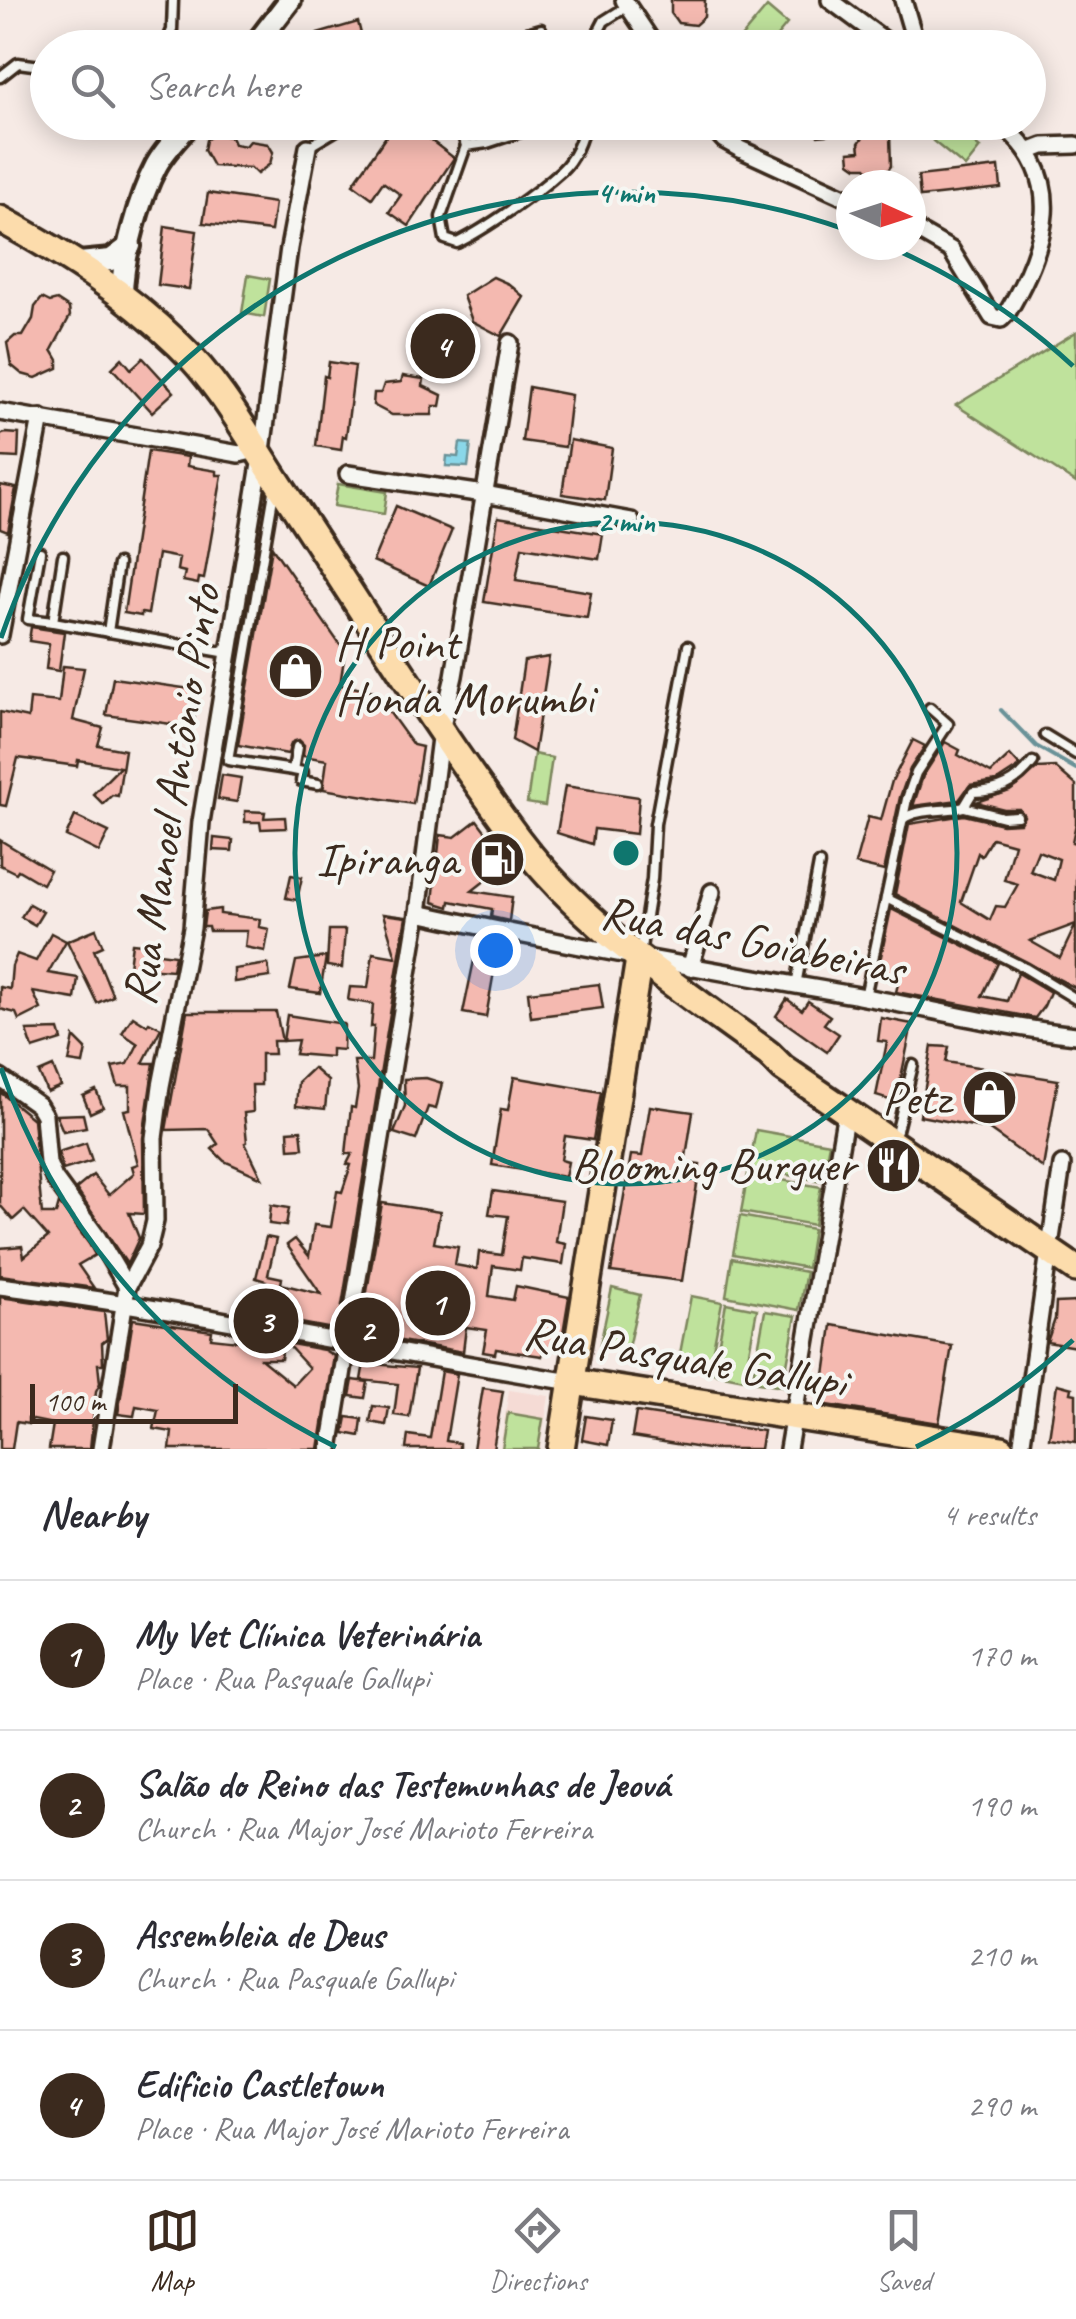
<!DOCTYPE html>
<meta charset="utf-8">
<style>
body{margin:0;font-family:Caveat,sans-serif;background:#f2f2f3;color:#2b2b33}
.compass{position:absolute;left:836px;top:170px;width:90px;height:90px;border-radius:50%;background:#fff;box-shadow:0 5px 25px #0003;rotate:93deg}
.scale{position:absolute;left:30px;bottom:25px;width:208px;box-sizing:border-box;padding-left:10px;border:5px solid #3b2a1e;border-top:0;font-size:28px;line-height:35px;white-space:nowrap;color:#3b2a1e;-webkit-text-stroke:8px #f6f6f2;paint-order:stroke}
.you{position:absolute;left:495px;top:950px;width:35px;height:35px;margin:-25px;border:8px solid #fff;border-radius:50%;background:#1a73e8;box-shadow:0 0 0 15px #1a73e833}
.badge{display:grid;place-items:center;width:65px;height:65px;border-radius:50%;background:#3b2a1e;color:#fff;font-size:32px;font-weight:700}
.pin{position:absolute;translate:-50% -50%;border:5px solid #fff;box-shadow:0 2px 10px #0006}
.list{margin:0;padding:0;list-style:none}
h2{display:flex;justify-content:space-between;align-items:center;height:130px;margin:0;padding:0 40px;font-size:42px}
h2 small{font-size:32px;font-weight:400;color:#7c7c81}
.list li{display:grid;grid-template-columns:65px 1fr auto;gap:30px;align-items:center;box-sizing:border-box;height:150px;padding:0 40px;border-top:2px solid #e1e1e2}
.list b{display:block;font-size:38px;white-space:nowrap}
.list p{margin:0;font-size:32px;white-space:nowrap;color:#7c7c81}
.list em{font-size:32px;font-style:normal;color:#7c7c81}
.icon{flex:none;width:55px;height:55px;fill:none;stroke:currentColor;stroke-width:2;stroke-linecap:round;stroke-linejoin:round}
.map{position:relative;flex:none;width:1076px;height:1449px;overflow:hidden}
.search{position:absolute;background:#fff;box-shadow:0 5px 25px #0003;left:30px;right:30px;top:30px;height:110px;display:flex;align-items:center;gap:25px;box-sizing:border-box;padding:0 35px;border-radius:55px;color:#7c7c81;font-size:38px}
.sheet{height:730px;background:#fff}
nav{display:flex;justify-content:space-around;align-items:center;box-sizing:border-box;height:140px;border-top:2px solid #e1e1e2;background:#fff;font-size:28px;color:#7c7c81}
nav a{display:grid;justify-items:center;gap:5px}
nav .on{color:#3b2a1e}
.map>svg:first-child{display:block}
.built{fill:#f5dbd5}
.green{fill:#bfe29c;stroke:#7d865d;stroke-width:2.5}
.water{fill:#8ad7e9;stroke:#6a9298;stroke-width:2.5}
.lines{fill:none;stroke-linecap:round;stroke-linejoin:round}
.stream{stroke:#6a9298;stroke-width:4}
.building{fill:#f4b9b0;stroke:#3b2a1e;stroke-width:2.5;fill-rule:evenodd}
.service-casing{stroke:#3b2a1e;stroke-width:15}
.minor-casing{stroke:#3b2a1e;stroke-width:22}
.tertiary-casing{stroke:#3b2a1e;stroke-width:28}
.primary-casing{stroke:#3b2a1e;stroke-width:32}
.service{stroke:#f6f6f2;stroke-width:8}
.minor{stroke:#f6f6f2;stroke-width:15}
.tertiary{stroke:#f6f6f2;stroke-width:20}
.primary{stroke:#fcdcac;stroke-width:25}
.ring{fill:none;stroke:#0f766e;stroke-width:5}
.labels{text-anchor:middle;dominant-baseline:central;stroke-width:8;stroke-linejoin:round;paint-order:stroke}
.poi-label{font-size:48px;fill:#3b2a1e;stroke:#f6f6f2;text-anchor:end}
.street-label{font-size:48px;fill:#3b2a1e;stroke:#f6f6f2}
.centre{fill:#0f766e;stroke:#f6f6f2;stroke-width:5}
.ring-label{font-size:30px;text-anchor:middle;font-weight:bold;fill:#0f766e;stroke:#f6f6f2;stroke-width:8;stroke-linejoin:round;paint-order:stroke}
</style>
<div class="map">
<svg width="1076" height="1449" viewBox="0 0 1076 1449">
<rect width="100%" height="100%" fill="#f6eae5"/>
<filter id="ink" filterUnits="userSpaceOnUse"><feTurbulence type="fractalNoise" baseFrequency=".01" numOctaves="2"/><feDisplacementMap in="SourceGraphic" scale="20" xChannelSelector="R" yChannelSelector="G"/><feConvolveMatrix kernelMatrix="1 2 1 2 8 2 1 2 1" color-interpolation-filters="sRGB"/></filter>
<g filter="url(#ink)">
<path class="built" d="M509,1390L549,1396L540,1449H500Z"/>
<g class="green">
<path d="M767,7L787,24L768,47H738L735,45Z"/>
<path d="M948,122L980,148L965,167L933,141Z"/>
<path d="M248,275L270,279L264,317L242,313Z"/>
<path d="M1076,332V483L956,405Z"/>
<path d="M338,484L387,492L384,514L334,506Z"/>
<path d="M534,754L552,758L545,806L527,803Z"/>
<path d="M756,1130L829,1143L822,1181L749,1168Z"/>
<path d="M748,1174L821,1187L814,1225L741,1212Z"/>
<path d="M740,1216L813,1229L807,1268L733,1254Z"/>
<path d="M732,1258L806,1272L799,1310L726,1296Z"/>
<path d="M612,1288L640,1295L627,1352L600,1345Z"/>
<path d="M691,1296L722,1302L709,1370L678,1364Z"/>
<path d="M726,1303L757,1309L744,1379L713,1373Z"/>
<path d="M765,1311L796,1316L783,1386L752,1381Z"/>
<path d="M508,1413L543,1419L538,1449H502Z"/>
</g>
<path class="water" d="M460,443L471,444L468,467L446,466L447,456L458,457Z"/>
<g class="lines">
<path class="stream" d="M1001,710L1036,746L1076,769"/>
</g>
<g class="building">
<path d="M671,0H705L704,17L695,25L678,23L671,13Z"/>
<path d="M358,22L363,42L342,48H303L300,39Z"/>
<path d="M396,122H407L454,158L409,226L389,212L401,195L383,182L372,198L353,184Z"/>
<path d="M810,122H837L827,135L818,136Z"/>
<path d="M875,130L890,135L891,166L883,177H875L866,167H857L850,162L849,152L860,151L859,143L865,134Z"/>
<path d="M214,134L231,137L234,144L246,146L250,141L268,144L273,152L270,164L257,174L251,168L213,166L204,150L206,140Z"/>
<path d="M999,167L1001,188L920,197L918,176Z"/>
<path d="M208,193L275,203L271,231L203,223Z"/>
<path d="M165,226L197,231L189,289L158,285Z"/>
<path d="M493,277L509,284L524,297L501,336L472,321L463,296Z"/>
<path d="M42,298L50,302L57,300L69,308L70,316L52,350L58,360V368L36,378L22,374L11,365L7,343L15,336H23L33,319L35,307Z"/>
<path d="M420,327L424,333L429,330L432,336L452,339L451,345L466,347L464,362H458L457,368L427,364L411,333Z"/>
<path d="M122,358L131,369L143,358L174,392L152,412L112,368Z"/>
<path d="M329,362L355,366L346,437L343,436L341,450L316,446L324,376L327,377Z"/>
<path d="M403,376L424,379L423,386L442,395L440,406H433L432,415H392L373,405L374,393H381L384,384L401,382Z"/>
<path d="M529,387L571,395L565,447L522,441Z"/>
<path d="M5,433L19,434L18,458L0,457V435Z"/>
<path d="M570,440L612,448L605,500L562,494Z"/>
<path d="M148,451L188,457L187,466L217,471V475H222L204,579L199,578L198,584L183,581L185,572L177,570L179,558L158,554L148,614L141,613V616L124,613Z"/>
<path d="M0,485L16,488L8,532L0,529Z"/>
<path d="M396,506L452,530L429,586L373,561Z"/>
<path d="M498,517L603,534L599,559L522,547L516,580L591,592L587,618L484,602Z"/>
<path d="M272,547L345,652L340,685L374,691L413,745L422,747L413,804L323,789L327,760L303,756L304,745L299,740L291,743L288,754L238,745Z"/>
<path d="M31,627L64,632L59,671L46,669L49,644L29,641Z"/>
<path d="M549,657L534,752L512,740L524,661Z"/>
<path d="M63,666L84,668L73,720L103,728L98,745L125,750L118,796L112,795L103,804L93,794L120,767L78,760L77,766L18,758L6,806L0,805V712L28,718L30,699L59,702Z"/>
<path d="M113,678L198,690L193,727L106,715Z"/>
<path d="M913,740L925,746L910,769L900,797L884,871L855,864L868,817L881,820L892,781Z"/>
<path d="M945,742L960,750L958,755L991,773L1010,755L1020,766L997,781L970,785L959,800L913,806L923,776Z"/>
<path d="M1055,767L1076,785V823L1072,842L1076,843V924L1030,941L1060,958L1076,924V988L895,894L909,824L964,815L1002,824L1020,823L1024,816L1019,809H1004L976,802L1010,791L1038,768ZM992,838L1014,844L1004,880L1018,884L1005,907L996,906L990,920L961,902L978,853L981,856ZM1038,851L1059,859L1054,880L1030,871Z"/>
<path d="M222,775L241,778L237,802L218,799Z"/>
<path d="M565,786L639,797L636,834L594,829L592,844L557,833Z"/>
<path d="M245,811L265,812L264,818L285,817L286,828L261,829L260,822H245Z"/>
<path d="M75,816L109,832L99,852L66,836Z"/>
<path d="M477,820L509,862L472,891L512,897L509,921L491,917L492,909L450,901L449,907L433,902L440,835L455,837Z"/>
<path d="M214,838L233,840L232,851L213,850Z"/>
<path d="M0,840L50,870L42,884L18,870L16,873L0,865Z"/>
<path d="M291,875L302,877L297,900L286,898Z"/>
<path d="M29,904L43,912L35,925L21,917Z"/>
<path d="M220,909V914L260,919L259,927L269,929L265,951L245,947L247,931H209L208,927H203L205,911Z"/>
<path d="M891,909L998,963L982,996L1007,1001L1018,973L1050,992L1044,1006L1035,1018L896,992L899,980L877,975Z"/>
<path d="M383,914L406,917L338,1330L258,1315L266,1281L256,1278L266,1237L276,1239L268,1275L282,1278L281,1284L321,1294L287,1245L295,1239L309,1256L314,1225L331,1227L337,1191L342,1192L351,1165L347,1164L352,1154H346L351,1107L355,1108L358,1089L354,1061H371L374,1026L371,1027L373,1004L348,1000L350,987L368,988L373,953L396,957Z"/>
<path d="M96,929L103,946L94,950L113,996L97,1003L67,941Z"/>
<path d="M329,930H345L342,968L327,966Z"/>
<path d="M51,933L66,941L48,973L78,978L75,999L33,992L41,1009L19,1020L16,1013L0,1009V987L10,989L12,966L17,954L36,961Z"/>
<path d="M132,943L152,945L151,952L175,955L172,970L129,967Z"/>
<path d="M477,946L498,949L486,1017L463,1013Z"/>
<path d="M326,957L320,993L290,989L296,961Z"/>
<path d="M268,964L270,977L234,982V969Z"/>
<path d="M599,984L603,1008L531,1017L528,992Z"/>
<path d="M787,999L802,1010L808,1001L830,1016L824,1024L839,1034L827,1052L776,1016Z"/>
<path d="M187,1012H276L282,1041H273L274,1054H261V1085H252L253,1112L244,1113L247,1142L245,1143L262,1178L224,1161L212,1149L218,1144L208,1129L166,1130Z"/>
<path d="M287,1015L344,1024L343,1050L331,1049V1057L295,1054L298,1040L283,1041Z"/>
<path d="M133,1016L147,1025L149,1022L161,1028L143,1063H154L143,1138L144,1214L129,1213L139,1238L127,1264L76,1189L93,1175L109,1195L134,1173L132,1166L138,1164L124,1110L130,1109V1086H118L112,1067L128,1064L138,1044L122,1033Z"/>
<path d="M881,1018L912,1024L896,1102L876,1096L887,1042L878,1041Z"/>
<path d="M59,1030L62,1040L33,1049L27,1031Z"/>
<path d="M74,1037L86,1049L83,1064L69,1062Z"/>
<path d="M932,1046L949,1047L946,1062L1058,1080L1043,1168L988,1129L920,1116Z"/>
<path d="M53,1067L61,1086L47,1092L39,1073Z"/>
<path d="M313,1068L328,1081L325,1109L296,1106L298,1082Z"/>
<path d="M514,1077L601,1092L593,1140L565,1136L561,1160L568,1162L565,1177L492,1165L501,1109L508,1110Z"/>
<path d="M426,1078L442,1083L436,1109L428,1107L416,1140L394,1133L405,1106L404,1079Z"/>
<path d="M96,1090L103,1107L90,1113L83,1096Z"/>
<path d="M0,1092L33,1119L42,1214H56L59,1203L89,1244L95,1255L78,1265L94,1288L0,1275V1248L22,1246L24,1257L48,1237L24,1210L13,1220L0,1205Z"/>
<path d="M650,1106L693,1112L685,1163L700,1165L682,1281L611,1272L631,1155L642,1156Z"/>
<path d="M83,1114L86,1127L63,1131L56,1115Z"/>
<path d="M301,1130L303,1148L289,1149L288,1131Z"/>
<path d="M86,1143L92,1161L63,1170L58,1152Z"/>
<path d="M493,1191L562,1201L556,1242L566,1244L563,1264L522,1258L520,1270L493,1266L489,1296L513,1300L516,1286L569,1297L560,1351L544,1348L542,1356L496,1349L495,1354L483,1352L487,1330L466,1327L463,1352L384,1338L386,1325L362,1321L382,1203L440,1212L434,1243L458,1247L455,1265L477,1269L479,1252L502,1255L508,1216L489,1214Z"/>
<path d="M271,1205L289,1208L286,1226L269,1224Z"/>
<path d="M0,1297L104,1312L107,1339L102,1343L103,1364H98L100,1383L96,1391L90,1449H49L53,1424L28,1419V1424L16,1422L12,1449H0Z"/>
<path d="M1076,1302V1347L1047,1342L1055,1319L1056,1303Z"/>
<path d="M133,1319L212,1331L211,1338L238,1341L239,1338L253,1337L283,1343L281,1359H261L293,1385L309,1368L286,1343L324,1350L334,1356L319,1449H170L172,1432L154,1429L158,1410L136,1406L134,1416L118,1414Z"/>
<path d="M832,1325L952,1346L939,1423L821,1404Z"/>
<path d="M364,1363L417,1368L409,1417L394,1415L398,1384L361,1380Z"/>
<path d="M441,1371L457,1374L446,1441L459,1443V1449H406L408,1435L430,1438Z"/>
<path d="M353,1380L368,1382L365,1398L350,1396Z"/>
<path d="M1057,1384L1072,1388L1071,1393L1076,1394V1442L1049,1438Z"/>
<path d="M483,1388L503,1391L493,1449H473Z"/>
<path d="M373,1406L389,1408L386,1425L370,1422Z"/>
<path d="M636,1412L763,1431L760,1449H707L632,1437Z"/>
<path d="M586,1416L612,1420L608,1445L582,1440Z"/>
<path d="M347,1417L362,1419L360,1436L344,1433Z"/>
</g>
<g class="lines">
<defs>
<g id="service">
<path d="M164,48L172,30L173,0"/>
<path d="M473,48L541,29"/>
<path d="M590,48L604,21L628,6"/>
<path d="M0,77L18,63L48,67"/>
<path d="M459,122L466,146L441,217L445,239L457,243C486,229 537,193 561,171C574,159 582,140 585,122"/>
<path d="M466,146L487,143L551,122"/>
<path d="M308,147L350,122"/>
<path d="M274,492L228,760L293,770L297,747"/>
<path d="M40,552L28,619L53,622"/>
<path d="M63,556L53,622L228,653"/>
<path d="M108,632L118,564"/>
<path d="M1045,735L1076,754"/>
<path d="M293,770L303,772L301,781L318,784"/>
<path d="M964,807L1003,817L1017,816"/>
<path d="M903,819C917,808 946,812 964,807L973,792C999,792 1017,783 1033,762"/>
<path d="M886,898L1025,968L1076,999"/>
<path d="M640,954L652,879L655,824L688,646"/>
<path d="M796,985L819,864"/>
<path d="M865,997L907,799L916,773L948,724L930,708"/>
<path d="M897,1130L913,1065"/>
</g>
<g id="minor">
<path d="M624,0L656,48"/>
<path d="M830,0L895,48"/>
<path d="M903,0L917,48"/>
<path d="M708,122L724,140L740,149L851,200"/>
<path d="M1030,151L1043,146L1076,145"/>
<path d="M911,227L951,250L992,317L1001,319L1007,313C1046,248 1070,175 998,122"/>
<path d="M0,412L239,454L256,450"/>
<path d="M348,474L484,494L631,521"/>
<path d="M0,635L41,418"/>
<path d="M418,913C564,945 711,970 859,996C932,1009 1002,1027 1076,1035"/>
<path d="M690,968L712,892"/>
<path d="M0,1078L38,1105L44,1115L48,1163L54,1178L98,1238L127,1287"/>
<path d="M1051,1239L1062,1165"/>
<path d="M0,1286C192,1310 381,1352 572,1382"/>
<path d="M101,1449L127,1287L149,1246L155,1221L154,1138L161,1086L192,928L201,822L261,458L289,248L308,147"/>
<path d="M330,1449L418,913L441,730L454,676L510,343"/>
<path d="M788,1449L846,1112"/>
<path d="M1021,1449L1049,1251"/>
</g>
<g id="tertiary">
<path d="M253,48L290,0"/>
<path d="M79,263L111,260L130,246"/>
<path d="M122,295C122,259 139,198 156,166C165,149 179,136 191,122"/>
</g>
<g id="primary">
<path d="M0,219C68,256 123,291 179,345C224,388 254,448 289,499C364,612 435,729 517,838C585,928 680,988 769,1054L783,1068L1076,1269"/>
<path d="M572,1382L1002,1449"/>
<path d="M561,1449L639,959"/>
</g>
</defs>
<use href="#service" class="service-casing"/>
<use href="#minor" class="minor-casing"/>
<use href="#tertiary" class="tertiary-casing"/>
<use href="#primary" class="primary-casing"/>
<use href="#service" class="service"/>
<use href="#minor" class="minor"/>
<use href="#tertiary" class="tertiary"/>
<use href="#primary" class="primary"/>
</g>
</g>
<g class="ring">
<circle cx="626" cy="853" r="331"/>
<path d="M1073 1340A661 661 0 0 1 916 1447M336 1447A661 661 0 0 1 1 1068M1 638A661 661 0 0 1 847 230M890 247A661 661 0 0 1 1073 366"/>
</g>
<defs>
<symbol id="shop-disc" viewBox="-11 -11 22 22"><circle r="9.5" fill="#3b2a1e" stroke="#f6f6f2"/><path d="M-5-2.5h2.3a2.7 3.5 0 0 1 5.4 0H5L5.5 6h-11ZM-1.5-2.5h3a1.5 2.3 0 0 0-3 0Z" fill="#fff"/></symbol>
<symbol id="fuel-disc" viewBox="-11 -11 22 22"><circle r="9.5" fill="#3b2a1e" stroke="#f6f6f2"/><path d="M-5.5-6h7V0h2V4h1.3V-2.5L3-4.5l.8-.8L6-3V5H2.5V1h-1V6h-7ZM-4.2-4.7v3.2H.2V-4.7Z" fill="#fff"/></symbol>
<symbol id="restaurant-disc" viewBox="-11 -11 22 22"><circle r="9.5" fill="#3b2a1e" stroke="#f6f6f2"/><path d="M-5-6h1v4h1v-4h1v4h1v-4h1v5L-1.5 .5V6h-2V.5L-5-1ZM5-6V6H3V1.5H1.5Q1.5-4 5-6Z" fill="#fff"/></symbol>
</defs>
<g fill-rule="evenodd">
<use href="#shop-disc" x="264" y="640" width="63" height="63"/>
<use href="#fuel-disc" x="466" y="828" width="63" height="63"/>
<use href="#shop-disc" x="958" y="1066" width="63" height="63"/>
<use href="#restaurant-disc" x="862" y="1134" width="63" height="63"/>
</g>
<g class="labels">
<g class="poi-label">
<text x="335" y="643" text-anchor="start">H Point<tspan x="335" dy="55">Honda Morumbi</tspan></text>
<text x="458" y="859">Ipiranga</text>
<text x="950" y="1098">Petz</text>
<text x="855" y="1165">Blooming Burguer</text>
</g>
<g class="street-label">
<text transform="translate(171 795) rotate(-81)">Rua Manoel Antônio Pinto</text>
<text transform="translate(753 940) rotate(11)">Rua das Goiabeiras</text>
<text transform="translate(685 1357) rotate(9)">Rua Pasquale Gallupi</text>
</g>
</g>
<circle cx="626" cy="853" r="15" class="centre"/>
<g class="ring-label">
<text x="626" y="203">4 min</text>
<text x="626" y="532">2 min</text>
</g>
</svg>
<svg class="compass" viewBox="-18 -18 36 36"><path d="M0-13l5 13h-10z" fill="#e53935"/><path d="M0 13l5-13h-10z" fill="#7c7c81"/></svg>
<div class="scale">100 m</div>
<div class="you"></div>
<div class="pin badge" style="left:438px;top:1303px">1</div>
<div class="pin badge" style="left:367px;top:1330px">2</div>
<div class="pin badge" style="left:266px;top:1321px">3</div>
<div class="pin badge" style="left:443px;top:346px">4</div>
<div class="search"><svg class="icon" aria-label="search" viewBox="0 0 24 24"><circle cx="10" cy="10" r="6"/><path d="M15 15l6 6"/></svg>Search here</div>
</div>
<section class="sheet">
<h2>Nearby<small>4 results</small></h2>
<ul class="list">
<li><span class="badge">1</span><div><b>My Vet Clínica Veterinária</b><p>Place · Rua Pasquale Gallupi</p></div><em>170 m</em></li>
<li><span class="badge">2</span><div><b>Salão do Reino das Testemunhas de Jeová</b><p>Church · Rua Major José Marioto Ferreira</p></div><em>190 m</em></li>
<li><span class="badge">3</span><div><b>Assembleia de Deus</b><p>Church · Rua Pasquale Gallupi</p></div><em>210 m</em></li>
<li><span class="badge">4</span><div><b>Edificio Castletown</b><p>Place · Rua Major José Marioto Ferreira</p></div><em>290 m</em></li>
</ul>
</section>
<nav>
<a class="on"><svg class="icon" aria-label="map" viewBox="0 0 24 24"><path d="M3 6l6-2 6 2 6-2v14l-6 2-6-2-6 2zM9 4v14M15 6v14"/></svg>Map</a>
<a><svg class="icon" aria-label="directions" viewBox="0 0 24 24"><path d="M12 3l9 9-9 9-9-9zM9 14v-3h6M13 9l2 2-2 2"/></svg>Directions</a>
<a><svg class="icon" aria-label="saved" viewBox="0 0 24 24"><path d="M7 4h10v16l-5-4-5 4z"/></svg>Saved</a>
</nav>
